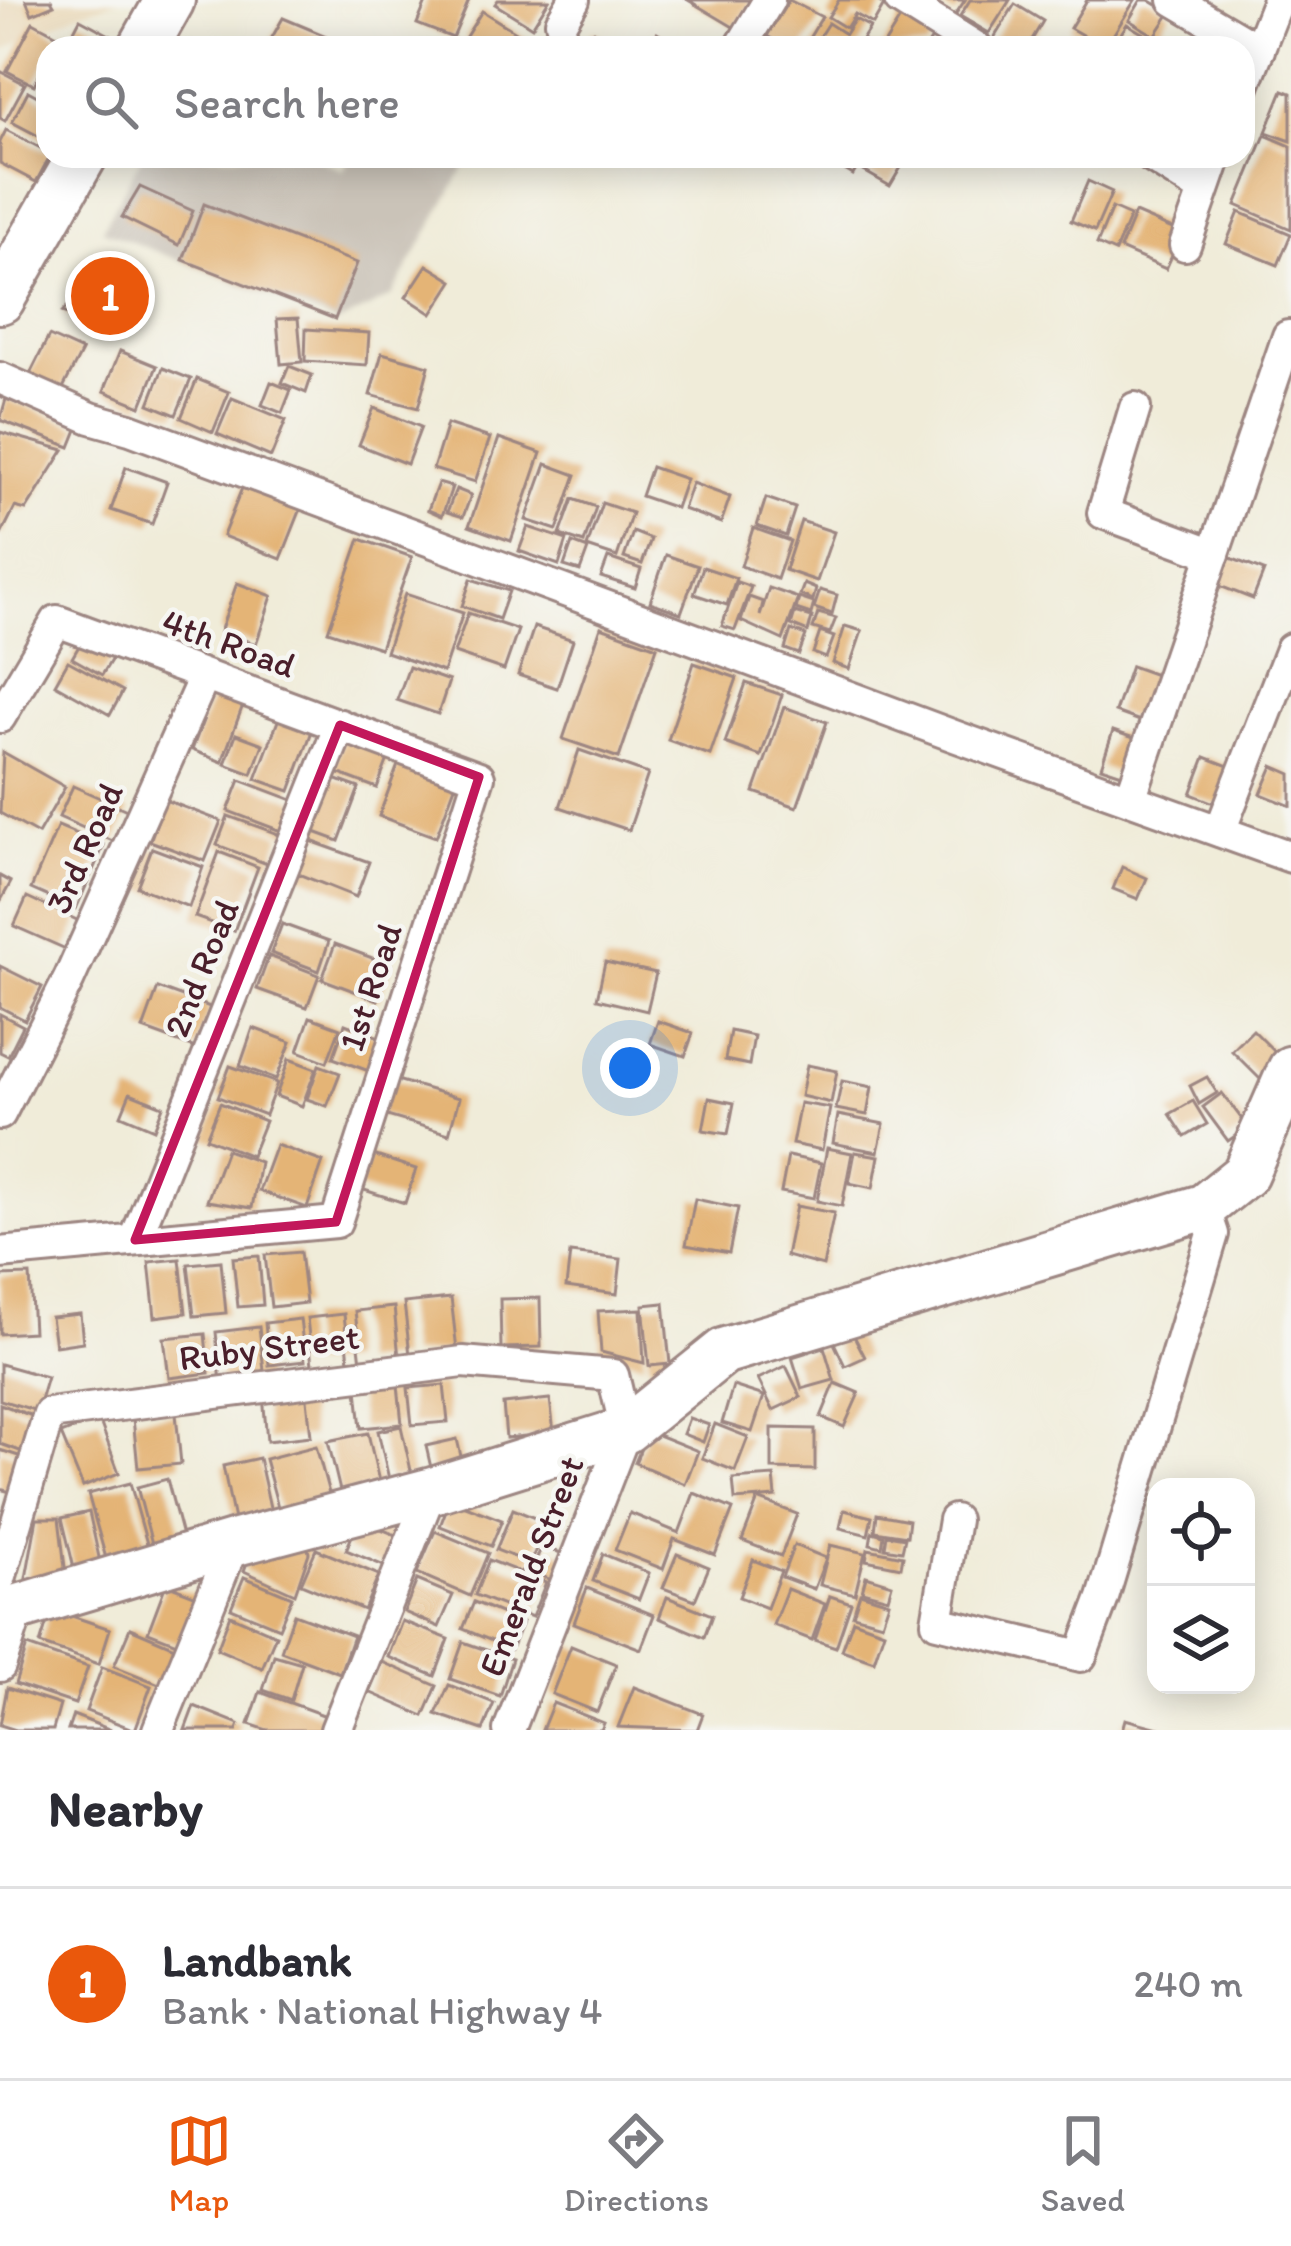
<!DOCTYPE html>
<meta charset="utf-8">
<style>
body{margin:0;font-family:Itim,sans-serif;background:#f7f7f7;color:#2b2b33}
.controls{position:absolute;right:36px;bottom:36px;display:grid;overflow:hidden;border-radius:24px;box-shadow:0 6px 30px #0003}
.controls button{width:108px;height:108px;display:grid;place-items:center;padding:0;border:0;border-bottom:3px solid #e1e1e2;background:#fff;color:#2b2b33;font:60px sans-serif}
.you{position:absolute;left:630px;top:1068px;width:42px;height:42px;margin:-30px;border:9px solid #fff;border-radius:50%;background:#1a73e8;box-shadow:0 0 0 18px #1a73e833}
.badge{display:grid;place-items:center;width:78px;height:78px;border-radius:50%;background:#ea580c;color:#fff;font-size:39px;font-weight:700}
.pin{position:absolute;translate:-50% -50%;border:6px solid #fff;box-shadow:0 3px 12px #0006}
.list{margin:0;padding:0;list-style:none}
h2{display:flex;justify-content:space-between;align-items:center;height:156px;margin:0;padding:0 48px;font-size:51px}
h2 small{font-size:39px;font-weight:400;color:#7c7c81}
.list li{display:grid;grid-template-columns:78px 1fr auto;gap:36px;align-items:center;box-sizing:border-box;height:192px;padding:0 48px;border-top:3px solid #e1e1e2}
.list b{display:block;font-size:45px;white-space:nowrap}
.list p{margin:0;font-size:39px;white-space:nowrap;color:#7c7c81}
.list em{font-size:39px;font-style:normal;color:#7c7c81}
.icon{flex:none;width:66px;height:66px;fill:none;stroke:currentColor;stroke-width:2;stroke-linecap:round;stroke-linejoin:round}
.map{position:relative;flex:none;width:1291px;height:1730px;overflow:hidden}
.search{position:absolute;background:#fff;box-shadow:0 6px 30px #0003;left:36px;right:36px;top:36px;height:132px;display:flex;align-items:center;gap:30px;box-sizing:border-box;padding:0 42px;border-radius:36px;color:#7c7c81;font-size:45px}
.sheet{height:348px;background:#fff}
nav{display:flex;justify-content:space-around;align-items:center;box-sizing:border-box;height:168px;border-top:3px solid #e1e1e2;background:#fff;font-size:33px;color:#7c7c81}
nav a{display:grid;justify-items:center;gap:6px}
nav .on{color:#ea580c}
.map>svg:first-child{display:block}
.built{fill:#ead9ba}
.industrial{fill:#cac3b8}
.building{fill:#e4b476}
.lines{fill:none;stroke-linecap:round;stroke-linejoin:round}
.street-casing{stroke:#9d8682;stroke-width:36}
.secondary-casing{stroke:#9d8682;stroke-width:51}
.primary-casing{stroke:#9d8682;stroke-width:54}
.street{stroke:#fff;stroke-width:30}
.secondary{stroke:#fff;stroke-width:45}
.primary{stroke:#fff;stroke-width:48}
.marked{fill:none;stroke:#c2185b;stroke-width:9;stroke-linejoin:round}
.labels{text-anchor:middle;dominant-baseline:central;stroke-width:9;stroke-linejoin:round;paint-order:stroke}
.street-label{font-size:36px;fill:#4a1f2b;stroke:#f6f6f2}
</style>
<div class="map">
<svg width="1291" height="1730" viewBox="0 0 1291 1730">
<rect width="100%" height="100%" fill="#f6f6f2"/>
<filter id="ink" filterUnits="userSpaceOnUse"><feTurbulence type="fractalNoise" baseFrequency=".00833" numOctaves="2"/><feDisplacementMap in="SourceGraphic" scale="24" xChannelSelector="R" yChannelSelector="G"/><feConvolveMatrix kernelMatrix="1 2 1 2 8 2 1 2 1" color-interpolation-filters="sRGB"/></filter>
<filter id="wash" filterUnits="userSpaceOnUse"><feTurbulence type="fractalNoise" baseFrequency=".004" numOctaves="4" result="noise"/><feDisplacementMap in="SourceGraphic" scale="48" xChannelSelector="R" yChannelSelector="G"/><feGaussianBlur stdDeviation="2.7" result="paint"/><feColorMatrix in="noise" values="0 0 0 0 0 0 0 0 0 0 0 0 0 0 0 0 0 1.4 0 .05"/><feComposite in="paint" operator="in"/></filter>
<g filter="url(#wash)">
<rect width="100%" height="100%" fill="#f0ecd9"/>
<path class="built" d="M0,0H119L78,13L0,52Z"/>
<path class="industrial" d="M142,156H311L343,170L351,156H471L392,296L338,323L102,230Z"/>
<g id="blocks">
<g class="building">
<path d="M26,0H51L54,5L32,14Z"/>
<path d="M427,0H469L453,38L417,24Z"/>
<path d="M498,0H549L532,27L495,4Z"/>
<path d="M688,0H752L735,28Z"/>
<path d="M789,0L822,17L803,48H787L767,36Z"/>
<path d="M839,0H876L884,5L873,24L855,14L846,28L828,17Z"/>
<path d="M930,0H965L955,15Z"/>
<path d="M970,0H1010L989,33L960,16Z"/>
<path d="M1087,0H1135L1105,48L1070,28Z"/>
<path d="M1141,0H1149L1170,13L1155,36L1129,20Z"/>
<path d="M1015,4L1043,21L1027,48H1000L991,43Z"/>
<path d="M482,11L532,42L528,48H481L465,38Z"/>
<path d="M902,16L934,36L926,48H882Z"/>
<path d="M283,18L345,44L344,48H266Z"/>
<path d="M80,19L117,39L112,48H65Z"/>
<path d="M855,19L870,27L857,48H812L828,23L845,34Z"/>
<path d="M33,22L59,36L53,48H48V58L34,85L7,71Z"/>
<path d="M1127,24L1167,48H1112Z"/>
<path d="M593,31L621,48H583Z"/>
<path d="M657,33L681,48H648Z"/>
<path d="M0,71L25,84L5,121L0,118Z"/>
<path d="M1283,90L1291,93V141L1266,132Z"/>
<path d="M28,91L48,102V141L12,122Z"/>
<path d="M6,130L48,152L50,156L36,182L0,163V142Z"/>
<path d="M1265,135L1291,146V229L1236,205Z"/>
<path d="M821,156H864L853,175Z"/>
<path d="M871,156H905L907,157L890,186L862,170Z"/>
<path d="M1088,181L1112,192L1095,231L1071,221Z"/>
<path d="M140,187L193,211L179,245L122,217Z"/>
<path d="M204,204L357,263L335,319L183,260Z"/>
<path d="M1112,208L1130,216L1115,252L1097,244Z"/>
<path d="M1239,212L1291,234L1278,265L1226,244Z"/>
<path d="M1135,213L1182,233L1166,269L1120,249Z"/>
<path d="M96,255L149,277L146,283L142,281V292L138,290L137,294L140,295L134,302L138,304L130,312L138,315V325L128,326L125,334L62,312L81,293L79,283L89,278Z"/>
<path d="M427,265L453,281L432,314L406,297Z"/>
<path d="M298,318L302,362L281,364L277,319Z"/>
<path d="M306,329L369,333L367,365L305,361Z"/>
<path d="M49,336L82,351L60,394L28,378Z"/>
<path d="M120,351L157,366L141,406L104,391Z"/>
<path d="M382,353L429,366L418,408L370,395Z"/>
<path d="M289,366L312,375L306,393L282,383Z"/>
<path d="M163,368L191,379L176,415L149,404Z"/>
<path d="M197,379L229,392L213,432L181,418Z"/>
<path d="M271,382L291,390L282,413L262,405Z"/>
<path d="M232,398L286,420L271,457L217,434Z"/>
<path d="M6,399L78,427L70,447L0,420Z"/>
<path d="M374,408L421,427L407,464L359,445Z"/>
<path d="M447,424L490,438L475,482L433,469Z"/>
<path d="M0,432L64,450L26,510L15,507L0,537Z"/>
<path d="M499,438L541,453L511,541L469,526Z"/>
<path d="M546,464L576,475L557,530L526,520Z"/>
<path d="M126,467L167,482L152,524L111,510Z"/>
<path d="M651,467L686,479L676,508L641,496Z"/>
<path d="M244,483L302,506L281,559L223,536Z"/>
<path d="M438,483L452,487L442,516L428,510Z"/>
<path d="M692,483L730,497L721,523L683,509Z"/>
<path d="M456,489L471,495L463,517L447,512Z"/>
<path d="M766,498L795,508L786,536L757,526Z"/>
<path d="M573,499L596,507L584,543L560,535Z"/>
<path d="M602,503L632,513L617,557L587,547Z"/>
<path d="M801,521L834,532L817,581L785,570Z"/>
<path d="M528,527L567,540L559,565L519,551Z"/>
<path d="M753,528L790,541L777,579L741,566Z"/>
<path d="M633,532L651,539L642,564L624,558Z"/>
<path d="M360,539L412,557L380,648L328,631Z"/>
<path d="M572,543L588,549L580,571L564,566Z"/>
<path d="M666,555L698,566L681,613L650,602Z"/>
<path d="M1228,557L1264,571L1253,599L1217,585Z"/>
<path d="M608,558L641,569L635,588L601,577Z"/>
<path d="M703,567L736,578L727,605L694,594Z"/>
<path d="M471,579L509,591L499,619L462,606Z"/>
<path d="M737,582L751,587L735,630L722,626Z"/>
<path d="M237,583L272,596L256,644L220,632Z"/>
<path d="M804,584L816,589L813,600L800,595Z"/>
<path d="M769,588L798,598L783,640L741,621L749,597L763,602L760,616Z"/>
<path d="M820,590L837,595L832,614L814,608Z"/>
<path d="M405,594L463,613L443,672L386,652Z"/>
<path d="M799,598L814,603L811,614L796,609Z"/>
<path d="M795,612L812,617L808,632L791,625Z"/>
<path d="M468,613L518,630L504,670L454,653Z"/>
<path d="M818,613L836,618L830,633L813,628Z"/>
<path d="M845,626L862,631L849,669L833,663Z"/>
<path d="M534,627L573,640L557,688L518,675Z"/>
<path d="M601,627L657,647L619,758L563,739Z"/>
<path d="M791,630L806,635L799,654L785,649Z"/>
<path d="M820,632L834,637L826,658L813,653Z"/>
<path d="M86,634L116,652L102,675L72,658Z"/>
<path d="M68,661L123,691L110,715L55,684Z"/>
<path d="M694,663L737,678L710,755L668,740Z"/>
<path d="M1131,666L1159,676L1143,722L1115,712Z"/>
<path d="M409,667L449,681L438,714L397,700Z"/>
<path d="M746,683L782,695L761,756L725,743Z"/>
<path d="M216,686L246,697L222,762L192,750Z"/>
<path d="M784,707L827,722L797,807L754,792Z"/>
<path d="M279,718L312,731L290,791L256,779Z"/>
<path d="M1113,731L1143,741L1131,777L1101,767Z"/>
<path d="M236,734L263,744L252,774L225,764Z"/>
<path d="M345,734L391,751L377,788L332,771Z"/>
<path d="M579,750L648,774L629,830L560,807Z"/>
<path d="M3,752L65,787L38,834L0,813Z"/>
<path d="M401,757L458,778L436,837L379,816Z"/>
<path d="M1205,757L1239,770L1224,807L1191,794Z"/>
<path d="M1273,766L1291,774V806L1261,794Z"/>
<path d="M329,777L359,788L339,841L309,830Z"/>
<path d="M240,780L301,803L289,834L228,811Z"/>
<path d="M73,786L129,811L115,842L59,817Z"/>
<path d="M165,800L221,821L205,861L150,841Z"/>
<path d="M228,816L281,835L270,865L217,845Z"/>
<path d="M58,826L104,845L76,909L31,889Z"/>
<path d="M311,841L369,862L356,897L298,874Z"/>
<path d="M152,848L203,867L189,907L137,887Z"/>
<path d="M219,852L258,867L234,931L195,917Z"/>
<path d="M1122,867L1147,878L1138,899L1113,889Z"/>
<path d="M0,876L11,882L0,902Z"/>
<path d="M27,897L79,921L66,949L14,926Z"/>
<path d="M282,924L329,941L319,971L271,953Z"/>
<path d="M335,944L391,965L378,1000L322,979Z"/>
<path d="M269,956L319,975L307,1007L257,989Z"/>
<path d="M605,962L656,973L647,1011L597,999Z"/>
<path d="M0,966L42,987L25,1020L0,1007Z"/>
<path d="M158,988L210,1007L195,1048L143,1029Z"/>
<path d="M0,1014L23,1026L8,1056L0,1052Z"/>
<path d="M310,1017L340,1028L327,1062L298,1051Z"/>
<path d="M658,1021L693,1033L685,1056L650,1044Z"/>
<path d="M345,1024L382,1038L369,1071L333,1058Z"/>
<path d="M253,1028L291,1042L276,1079L240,1066Z"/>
<path d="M1253,1030L1285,1062L1264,1083L1232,1051Z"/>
<path d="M730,1031L754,1036L749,1065L725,1060Z"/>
<path d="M289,1059L316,1069L302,1106L276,1096Z"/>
<path d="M319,1065L340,1073L327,1106L307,1099Z"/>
<path d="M807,1065L837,1071L831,1103L801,1096Z"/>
<path d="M230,1066L277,1083L265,1115L218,1097Z"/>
<path d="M1207,1077L1217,1093L1199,1104L1190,1086Z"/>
<path d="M390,1078L459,1098L449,1134L380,1114Z"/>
<path d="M842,1081L872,1087L867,1115L836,1109Z"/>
<path d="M130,1093L163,1106L154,1129L121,1115Z"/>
<path d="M1222,1093L1248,1127L1228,1141L1203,1107Z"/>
<path d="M709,1098L734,1103L728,1134L703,1130Z"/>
<path d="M1193,1101L1207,1124L1185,1137L1170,1114Z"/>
<path d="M220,1103L265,1121L251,1156L206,1138Z"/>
<path d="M800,1103L830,1108L822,1150L792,1144Z"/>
<path d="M838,1115L884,1124L878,1152L833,1143Z"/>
<path d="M276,1145L323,1162L307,1208L259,1191Z"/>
<path d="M827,1148L852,1153L842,1206L817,1201Z"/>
<path d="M226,1150L260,1162L252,1208L207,1201Z"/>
<path d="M855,1152L879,1156L873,1188L849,1183Z"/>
<path d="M370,1154L416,1169L405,1203L358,1188Z"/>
<path d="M788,1156L821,1163L814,1198L781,1192Z"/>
<path d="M695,1199L738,1208L729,1253L686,1245Z"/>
<path d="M796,1206L834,1213L823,1266L786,1256Z"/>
<path d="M300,1252L306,1303L271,1307L265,1255Z"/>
<path d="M570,1253L621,1259L617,1294L566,1287Z"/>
<path d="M259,1256L263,1305L238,1307L233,1258Z"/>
<path d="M180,1259L186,1313L155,1317L149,1262Z"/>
<path d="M221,1261L226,1313L194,1316L188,1264Z"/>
<path d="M30,1275L33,1332L0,1334V1276Z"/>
<path d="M451,1298L457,1350L410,1355L404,1303Z"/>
<path d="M540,1298L541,1347L501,1348L500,1299Z"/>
<path d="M664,1303L670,1364L649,1366L643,1305Z"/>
<path d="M394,1307L399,1358L361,1363L355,1311Z"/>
<path d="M641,1309L644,1363L601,1352L598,1311Z"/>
<path d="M80,1314L83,1342L55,1346L51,1317Z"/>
<path d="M344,1314L349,1361L312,1365L307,1318Z"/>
<path d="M300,1319L305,1361L269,1365L265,1323Z"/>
<path d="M259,1327L265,1379L221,1383L216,1332Z"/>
<path d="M205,1334L209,1373L169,1378L164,1338Z"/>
<path d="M853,1334L865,1357L845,1366L834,1343Z"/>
<path d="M824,1347L834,1380L802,1389L792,1357Z"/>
<path d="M0,1364L47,1377L37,1411L0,1400Z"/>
<path d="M786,1366L801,1397L773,1410L758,1379Z"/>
<path d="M835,1383L859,1393L844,1427L821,1417Z"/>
<path d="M398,1385L402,1424L361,1428L357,1389Z"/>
<path d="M444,1385L448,1422L412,1425L408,1388Z"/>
<path d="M733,1386L764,1396L752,1432L722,1423Z"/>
<path d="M306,1390L311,1436L267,1441L263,1395Z"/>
<path d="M550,1399L554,1433L506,1438L503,1404Z"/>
<path d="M0,1404L35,1417L23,1452L0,1444Z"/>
<path d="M176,1414L181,1464L138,1468L133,1418Z"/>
<path d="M689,1418L709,1425L703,1442L683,1434Z"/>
<path d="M99,1419L119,1473L83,1487L61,1434Z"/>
<path d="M715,1424L748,1437L735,1471L702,1458Z"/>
<path d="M401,1426L412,1475L389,1479L378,1431Z"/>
<path d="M772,1428L815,1429V1470L772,1469Z"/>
<path d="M648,1431L698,1451L685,1484L635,1463Z"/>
<path d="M368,1433L380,1486L341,1495L328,1441Z"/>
<path d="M457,1439L463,1465L432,1472L426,1446Z"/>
<path d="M316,1446L330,1497L279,1511L265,1459Z"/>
<path d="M0,1450L25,1458L14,1493L0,1489Z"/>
<path d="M259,1458L271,1512L234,1520L223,1466Z"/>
<path d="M774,1476L776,1497L735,1500L733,1479Z"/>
<path d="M167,1479L182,1536L152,1544L137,1487Z"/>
<path d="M130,1483L149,1551L107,1562L88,1494Z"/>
<path d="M694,1493L733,1509L715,1555L674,1539L663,1569L615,1550L630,1513L679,1533Z"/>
<path d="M758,1499L797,1514L781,1556L742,1541Z"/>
<path d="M450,1500L502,1520L491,1546L440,1526Z"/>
<path d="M513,1509L547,1523L530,1563L496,1550Z"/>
<path d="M844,1510L872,1517L868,1535L840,1528Z"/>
<path d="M89,1512L100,1562L74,1568L62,1518Z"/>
<path d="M877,1514L909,1520L907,1536L875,1531Z"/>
<path d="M37,1518H59L66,1576L24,1589Z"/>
<path d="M359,1520L396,1535L384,1566L346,1550Z"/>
<path d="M435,1531L488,1553L470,1596L417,1573Z"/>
<path d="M872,1532L884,1535L882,1547L870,1544Z"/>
<path d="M887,1535L905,1538L902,1551L885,1548Z"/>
<path d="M306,1540L309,1553L295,1594L244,1571L249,1557Z"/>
<path d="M794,1545L826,1558L814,1589L782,1577Z"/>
<path d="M830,1545L865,1553L855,1594L820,1585Z"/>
<path d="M542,1546L569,1556L559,1583L531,1572Z"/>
<path d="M316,1549L379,1575L364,1610L301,1584Z"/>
<path d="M868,1549L903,1556L901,1567L866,1560Z"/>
<path d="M603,1554L649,1573L639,1599L593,1581Z"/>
<path d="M677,1554L709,1567L695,1600L663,1588Z"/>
<path d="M489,1560L546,1582L532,1617L475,1595Z"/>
<path d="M753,1560L781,1571L767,1608L739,1597Z"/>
<path d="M866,1576L892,1584L888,1598L862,1591Z"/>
<path d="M244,1577L292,1597L279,1628L231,1608Z"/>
<path d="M417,1580L453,1595L439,1627L404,1612Z"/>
<path d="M166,1584L197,1596L179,1644L148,1632Z"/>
<path d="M587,1588L654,1615L641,1649L574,1623Z"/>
<path d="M787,1589L825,1604L812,1640L773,1625Z"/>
<path d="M860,1593L889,1602L882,1623L853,1615Z"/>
<path d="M830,1596L851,1603L836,1647L815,1640Z"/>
<path d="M667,1597L712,1615L704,1637L659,1618Z"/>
<path d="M474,1602L522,1622L511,1649L463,1629Z"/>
<path d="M51,1609L110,1629L99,1664L40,1644Z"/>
<path d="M294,1614L353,1636L340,1673L281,1651Z"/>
<path d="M230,1615L276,1635L262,1668L217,1649Z"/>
<path d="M853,1620L884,1631L874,1661L842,1650Z"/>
<path d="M402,1621L449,1639L435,1676L388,1657Z"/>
<path d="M130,1628L179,1649L164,1686L114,1666Z"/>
<path d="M463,1642L512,1659L500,1696L450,1679Z"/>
<path d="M27,1646L88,1667L75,1704L15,1684Z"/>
<path d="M571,1646L616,1664L597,1712L552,1694Z"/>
<path d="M274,1655L302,1663L291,1700L263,1690Z"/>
<path d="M382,1662L437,1686L424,1716L369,1692Z"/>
<path d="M102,1667L151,1686L135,1730L86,1711Z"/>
<path d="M449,1685L494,1703L483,1730L436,1714Z"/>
<path d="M634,1687L703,1714L697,1730L618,1727Z"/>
<path d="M7,1688L60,1705L53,1730H16L0,1725Z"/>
<path d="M260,1692L326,1716L321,1730H267L249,1724Z"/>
<path d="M553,1703L604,1723L601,1730H542Z"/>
<path d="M194,1706L239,1724L237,1730H185Z"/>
<path d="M73,1715L111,1730H68Z"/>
<path d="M1125,1719L1162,1729V1730H1122Z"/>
</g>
</g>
</g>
<g filter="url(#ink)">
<use href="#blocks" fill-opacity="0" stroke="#9d8682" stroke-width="3"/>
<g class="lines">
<defs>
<g id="street">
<path d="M900,0L977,48"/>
<path d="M1174,0L1259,50"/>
<path d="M561,22L574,0"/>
<path d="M740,48L769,0"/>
<path d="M1243,89L1278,0"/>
<path d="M1150,156L1202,189"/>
<path d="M1185,245L1216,156"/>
<path d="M0,378L91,418L130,429L957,737L1291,857"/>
<path d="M1135,408L1103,513L1214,554"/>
<path d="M0,717L57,621L479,777L336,1222L0,1253"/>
<path d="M1130,799L1288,336H1291"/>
<path d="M1220,831L1291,649"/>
<path d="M0,1114L69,979L204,677"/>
<path d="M135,1240L340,725"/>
<path d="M954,1520L937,1622L1081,1656L1103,1598L1213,1234L1204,1207"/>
<path d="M0,1579L49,1414L463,1362L613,1375L626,1430L509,1730"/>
<path d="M0,1666L19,1608"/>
<path d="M158,1730L234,1543"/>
<path d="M336,1730L431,1491"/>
</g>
<path id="secondary" d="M0,1613L234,1543L431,1491L626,1430L724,1351L1204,1207L1245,1174L1291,1069"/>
<g id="primary">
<path d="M143,48L170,0"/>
<path d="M0,299L82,156"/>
</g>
</defs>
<use href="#street" class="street-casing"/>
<use href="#secondary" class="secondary-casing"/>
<use href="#primary" class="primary-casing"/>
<use href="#street" class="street"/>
<use href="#secondary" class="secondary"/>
<use href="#primary" class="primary"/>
</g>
</g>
<path class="marked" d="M340,725L479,777L336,1222L135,1240Z"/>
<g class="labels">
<g class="street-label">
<text transform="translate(229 643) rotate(20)">4th Road</text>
<text transform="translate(84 848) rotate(-66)">3rd Road</text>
<text transform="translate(201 968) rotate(-68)">2nd Road</text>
<text transform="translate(370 987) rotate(-72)">1st Road</text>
<text transform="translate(269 1347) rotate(-7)">Ruby Street</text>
<text transform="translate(531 1566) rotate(-69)">Emerald Street</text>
</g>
</g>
</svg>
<div class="controls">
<button><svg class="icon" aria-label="locate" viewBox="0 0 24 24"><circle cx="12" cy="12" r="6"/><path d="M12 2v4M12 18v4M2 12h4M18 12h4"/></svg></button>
<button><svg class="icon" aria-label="layers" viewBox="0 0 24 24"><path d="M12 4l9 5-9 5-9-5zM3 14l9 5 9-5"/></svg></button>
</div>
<div class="you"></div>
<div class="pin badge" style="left:110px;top:296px">1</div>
<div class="search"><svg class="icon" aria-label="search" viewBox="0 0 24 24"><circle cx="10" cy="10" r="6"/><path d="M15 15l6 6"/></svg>Search here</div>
</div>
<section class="sheet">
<h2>Nearby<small></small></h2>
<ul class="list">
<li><span class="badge">1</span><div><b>Landbank</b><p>Bank · National Highway 4</p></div><em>240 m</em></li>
</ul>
</section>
<nav>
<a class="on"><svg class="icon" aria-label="map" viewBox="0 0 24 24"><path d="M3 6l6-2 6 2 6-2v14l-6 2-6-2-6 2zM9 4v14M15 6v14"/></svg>Map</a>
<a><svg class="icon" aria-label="directions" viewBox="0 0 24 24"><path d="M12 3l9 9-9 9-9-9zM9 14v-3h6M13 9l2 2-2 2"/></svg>Directions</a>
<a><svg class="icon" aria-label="saved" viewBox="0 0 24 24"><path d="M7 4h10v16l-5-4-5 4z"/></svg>Saved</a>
</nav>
